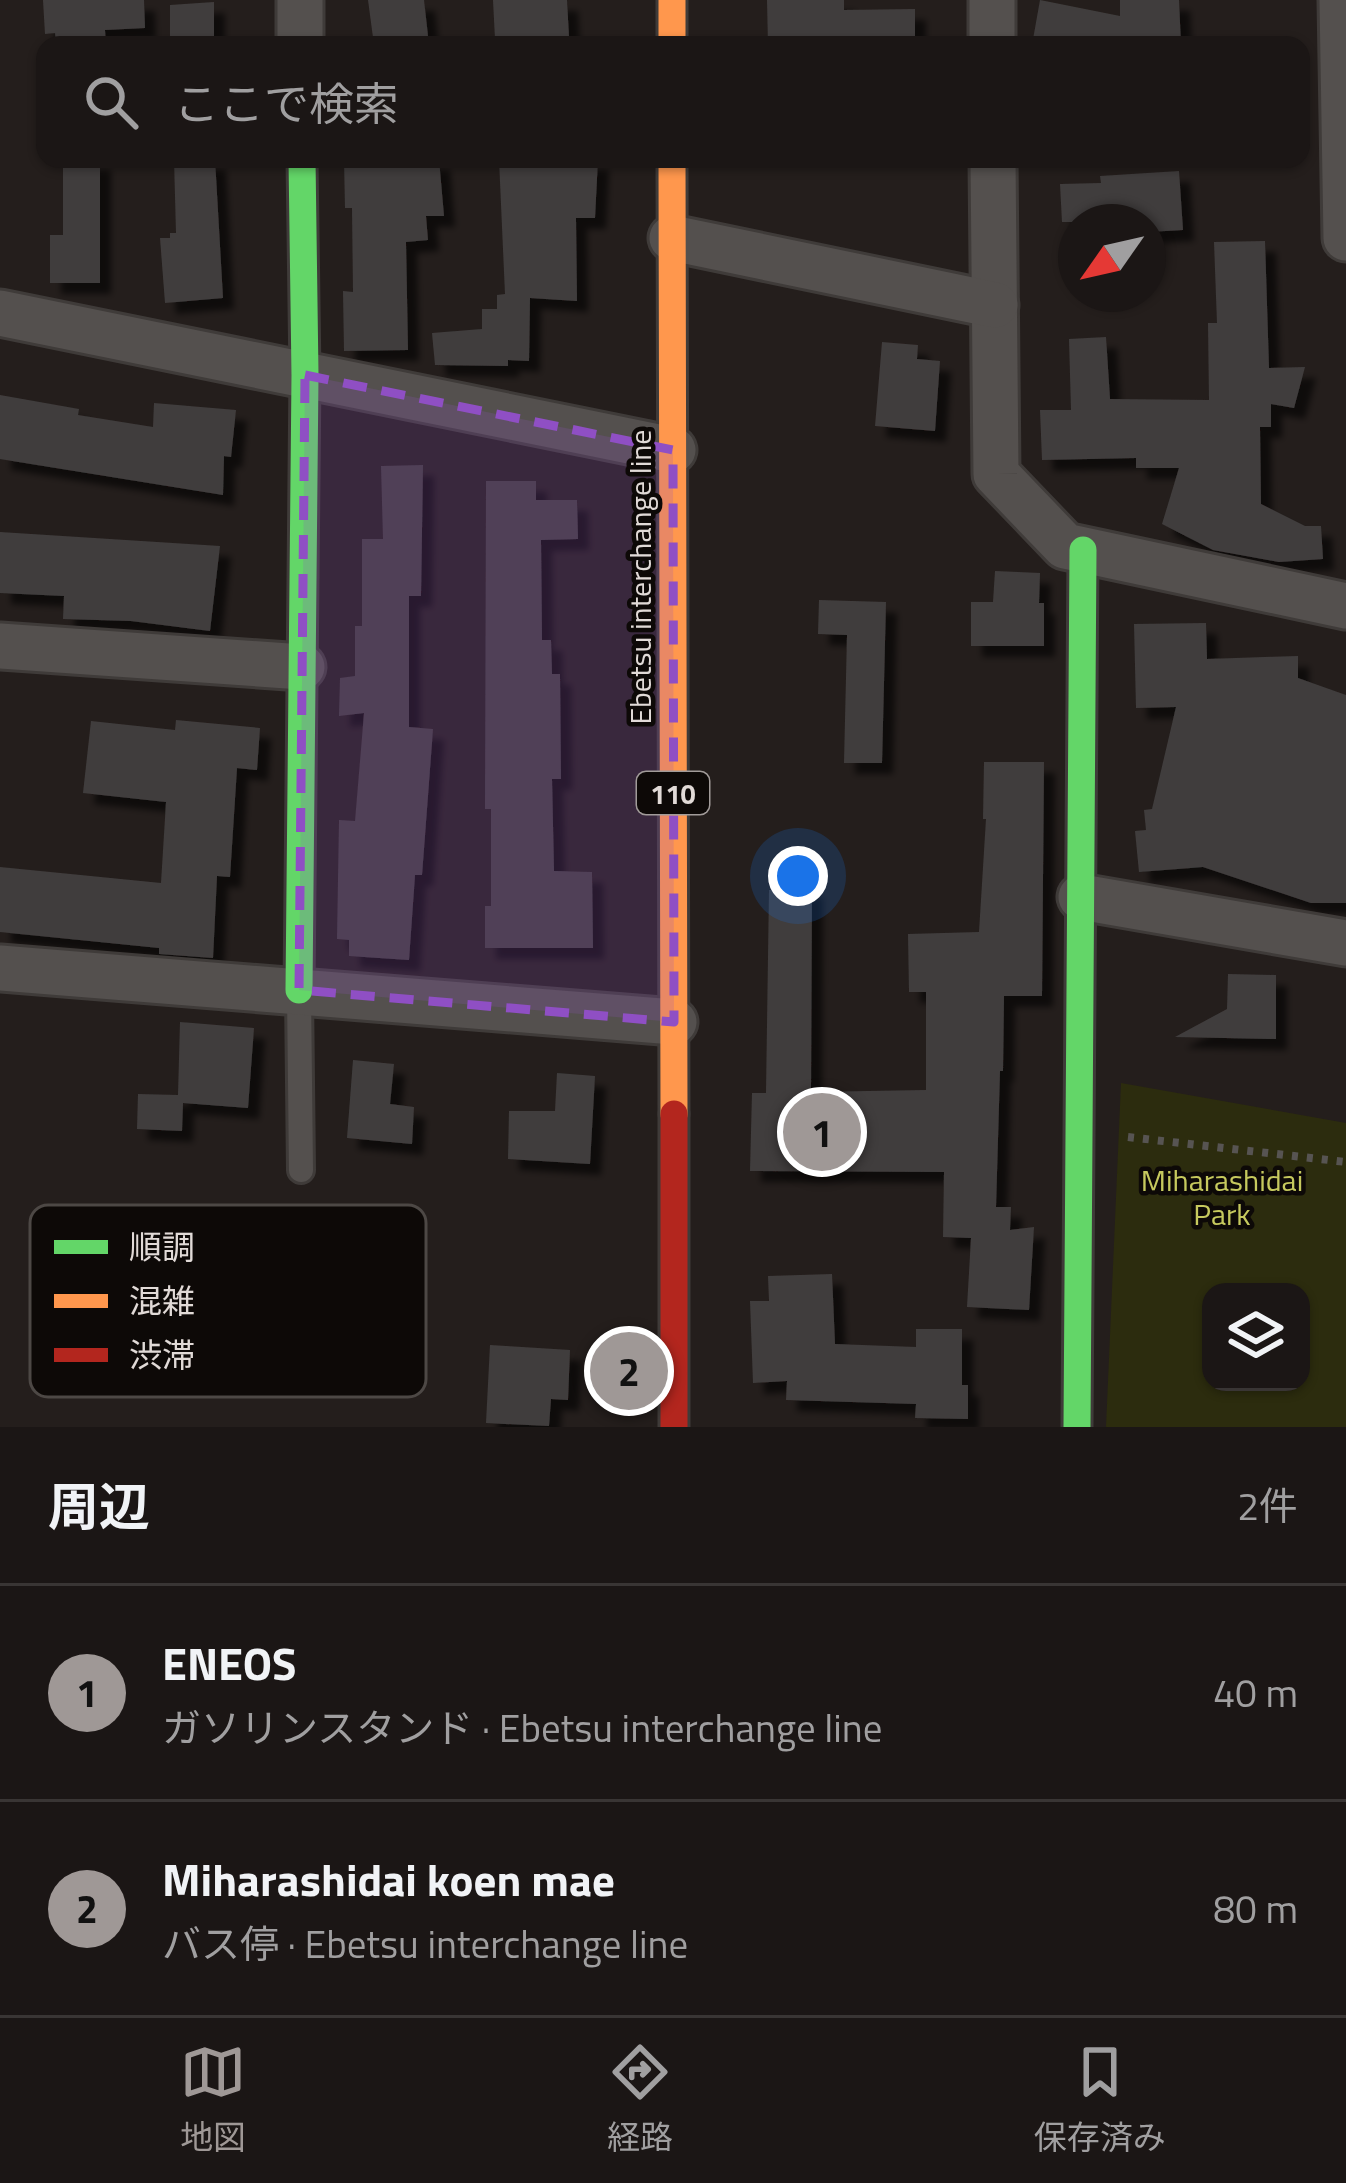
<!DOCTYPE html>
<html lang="ja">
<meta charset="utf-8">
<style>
body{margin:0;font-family:"Titillium Web","Noto Sans JP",sans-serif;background:#241f1e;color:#f1f3f6}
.controls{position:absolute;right:36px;bottom:36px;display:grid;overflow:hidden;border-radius:24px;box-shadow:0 3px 9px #0004}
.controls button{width:108px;height:108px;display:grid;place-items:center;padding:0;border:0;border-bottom:3px solid #393534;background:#1b1615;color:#f1f3f6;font:60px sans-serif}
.compass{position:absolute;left:1058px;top:204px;width:108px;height:108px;border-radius:50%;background:#1b1615;box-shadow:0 3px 9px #0004;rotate:236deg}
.you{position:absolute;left:798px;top:876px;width:42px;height:42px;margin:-30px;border:9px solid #fff;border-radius:50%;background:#1a73e8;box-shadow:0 0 0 18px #1a73e833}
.badge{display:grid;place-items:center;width:78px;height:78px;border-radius:50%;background:#9f9896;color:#111;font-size:39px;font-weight:700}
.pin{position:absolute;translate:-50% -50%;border:6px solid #fff;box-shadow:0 3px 12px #0006}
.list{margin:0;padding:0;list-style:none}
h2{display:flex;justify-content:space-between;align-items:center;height:156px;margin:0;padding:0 48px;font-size:51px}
h2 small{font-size:39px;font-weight:400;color:#a09fa0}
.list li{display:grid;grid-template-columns:78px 1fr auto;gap:36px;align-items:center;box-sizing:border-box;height:216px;padding:0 48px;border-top:3px solid #393534}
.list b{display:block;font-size:45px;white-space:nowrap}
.list p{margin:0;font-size:39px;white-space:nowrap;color:#a09fa0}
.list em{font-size:39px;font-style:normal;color:#a09fa0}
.icon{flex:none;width:66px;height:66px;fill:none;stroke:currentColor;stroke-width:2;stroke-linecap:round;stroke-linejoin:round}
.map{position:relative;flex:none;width:1346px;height:1427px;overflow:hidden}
.search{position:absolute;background:#1b1615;box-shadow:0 3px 9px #0004;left:36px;right:36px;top:36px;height:132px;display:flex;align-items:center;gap:30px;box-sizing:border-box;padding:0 42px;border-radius:24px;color:#a09fa0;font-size:45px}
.sheet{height:588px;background:#1b1615}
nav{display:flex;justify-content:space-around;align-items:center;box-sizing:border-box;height:168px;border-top:3px solid #393534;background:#1b1615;font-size:33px;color:#a09fa0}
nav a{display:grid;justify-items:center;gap:6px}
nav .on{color:#9f9896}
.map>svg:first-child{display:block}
.green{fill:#2c2c0e;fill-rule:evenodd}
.building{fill:#403d3d;filter:url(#shadow)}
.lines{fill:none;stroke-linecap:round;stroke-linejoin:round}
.lane-casing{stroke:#3f3b39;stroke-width:30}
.street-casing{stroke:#3f3b39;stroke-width:51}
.fast-casing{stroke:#3f3b39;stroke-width:33}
.slow-casing{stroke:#3f3b39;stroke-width:33}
.jam-casing{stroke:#3f3b39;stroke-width:33}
.path{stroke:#575452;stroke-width:8;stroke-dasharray:6 9;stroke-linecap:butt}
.lane{stroke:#54504e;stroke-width:24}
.street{stroke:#54504e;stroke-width:45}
.fast{stroke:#63d668;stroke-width:27}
.slow{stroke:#ff974d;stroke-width:27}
.jam{stroke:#b3261e;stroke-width:27}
.marked{fill:#8f4fc4;fill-opacity:0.2;stroke:#8f4fc4;stroke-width:9;stroke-dasharray:24 15;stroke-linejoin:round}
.labels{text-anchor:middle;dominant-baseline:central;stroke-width:9;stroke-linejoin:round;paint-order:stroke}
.shield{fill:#0d0907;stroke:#a19b99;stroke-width:3}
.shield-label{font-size:27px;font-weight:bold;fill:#e1dad7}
.street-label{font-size:30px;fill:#e1dad7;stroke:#0d0907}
.park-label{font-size:30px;fill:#c6c95e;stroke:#0d0907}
.key{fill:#0d0907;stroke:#4d4845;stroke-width:3}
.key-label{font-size:33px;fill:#e1dad7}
</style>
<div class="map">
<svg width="1346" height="1427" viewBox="0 0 1346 1427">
<defs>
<filter id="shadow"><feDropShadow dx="11" dy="11" stdDeviation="3" flood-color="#0009"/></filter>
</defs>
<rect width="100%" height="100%" fill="#241e1c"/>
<path class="green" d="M1121,1083L1346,1123V1427H1106ZM1211,1292H1301V1382H1211Z"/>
<g class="building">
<path d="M43,0H144L145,28L105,30L106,45H56L55,33L45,34Z"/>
<path d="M368,0H424L429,45H374Z"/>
<path d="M493,0H567L569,37L495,39Z"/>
<path d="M767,0H844V10L915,9V45H768Z"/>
<path d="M1040,0L1120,16V0H1179L1181,45H1032Z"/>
<path d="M214,2V45H170V5Z"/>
<path d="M63,159H100V283H50V235H63Z"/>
<path d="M174,159H215L223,298L165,303L160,238H170V233H176Z"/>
<path d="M344,159H439L444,216H426L428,240L406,242L408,350L344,351L343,291L353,292L352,208H345Z"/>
<path d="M499,159H598L595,218H576L577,301L530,298L529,361L508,360V366L435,365L432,333L482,329V309H497V295L505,294Z"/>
<path d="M1179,171L1183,230L1148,232V222H1062L1060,184L1101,183L1100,176Z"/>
<path d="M1265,241L1269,368L1305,367L1294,408L1271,404V427H1260L1261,504L1305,526H1321L1323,559L1279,562L1213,550L1162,524L1179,468H1136V458L1042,460L1040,410H1071L1069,339L1106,337L1110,399L1209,400L1208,323H1217L1214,242Z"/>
<path d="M882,342L918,345L917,359L940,361L935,431L875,426Z"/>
<path d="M0,395L79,409L78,415L153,427L154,403L236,410L231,457L224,456L223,495L0,459Z"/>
<path d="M423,465L421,596H409V727L433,729L422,875H415L409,960L349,956V940L337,939L339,820L355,821L364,713L339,716L340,678L355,676V626H362V539H383L381,466Z"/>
<path d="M486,481H536V500H577L578,539L541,540L542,640H551L552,674H560L561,779H552L554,871L592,872L593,948H485V906H491V809H485Z"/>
<path d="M0,532L220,546L210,631L131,621L63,619L64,596L0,593Z"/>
<path d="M995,571L1040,573L1039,603H1044V646H971V602H993Z"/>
<path d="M819,600L886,602L882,763H844L847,635L818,634Z"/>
<path d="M1206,623L1207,659L1298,656V678L1346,695V903H1311L1203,867L1139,872L1135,831L1146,830L1144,810L1152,809L1176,707L1136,708L1134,624Z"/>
<path d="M176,720L260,728L257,770L237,768L230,877L217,876L213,958L159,954V948L0,932V867L161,883L166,802L83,793L91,721L175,730Z"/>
<path d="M984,762H1044L1042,996H1004L1003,1071H1000L996,1207H1011L1010,1230L1034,1227L1029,1310L967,1307L971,1238L943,1237L944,1172L750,1171L752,1093H766L769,890L812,886L811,1092L926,1090V992H909L908,934L979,932L986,819H983Z"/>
<path d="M1228,974L1276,975V1039L1175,1037L1227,1009Z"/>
<path d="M180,1022L254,1028L248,1108L183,1103L182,1131L137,1129L138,1094L178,1095Z"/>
<path d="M353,1060L394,1064L390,1104L414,1107L412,1144L347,1138Z"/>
<path d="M557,1073L595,1076L590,1164L508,1159L509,1111H555Z"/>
<path d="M832,1274L835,1344L916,1347V1329H962V1385H968V1419L915,1418L916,1404L786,1400L787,1381L753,1383L750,1301H769L768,1276Z"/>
<path d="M490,1345L570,1350L568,1400L551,1399L549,1426L486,1423Z"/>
</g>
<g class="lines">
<defs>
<path id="lane" d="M299,993L301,1170"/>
<g id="street">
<path d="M300,0V45"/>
<path d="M992,0V45"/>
<path d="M1342,0L1346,238"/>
<path d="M993,159L996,474L1065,546L1346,606"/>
<path d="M672,238L995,305"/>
<path d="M0,313L673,450"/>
<path d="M0,646L302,667"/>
<path d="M1081,897L1346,943"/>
<path d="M0,968L674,1022"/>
</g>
<g id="fast">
<path d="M299,990L305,375L302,159"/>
<path d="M1077,1427L1083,550"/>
</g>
<g id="slow">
<path d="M672,0V45"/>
<path d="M672,159L674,1114"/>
</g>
<path id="jam" d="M674,1114V1427"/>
</defs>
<use href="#lane" class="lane-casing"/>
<use href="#street" class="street-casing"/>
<use href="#fast" class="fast-casing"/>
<use href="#slow" class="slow-casing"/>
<use href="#jam" class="jam-casing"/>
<path class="path" d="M1128,1137L1346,1162"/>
<use href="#lane" class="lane"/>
<use href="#street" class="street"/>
<use href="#fast" class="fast"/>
<use href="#slow" class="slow"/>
<use href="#jam" class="jam"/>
</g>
<path class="marked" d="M305,375L673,450L674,1022L299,990Z"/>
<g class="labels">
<rect class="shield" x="637" y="772" width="72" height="42" rx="9"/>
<g class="shield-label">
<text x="673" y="793">110</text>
</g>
<g class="street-label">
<text transform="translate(640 577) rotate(-90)">Ebetsu interchange line</text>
</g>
<g class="park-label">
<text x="1222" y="1180">Miharashidai<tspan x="1222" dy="34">Park</tspan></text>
</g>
</g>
<rect x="30" y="1205" width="396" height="192" rx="18" class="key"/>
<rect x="54" y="1240" width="54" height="14" fill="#63d668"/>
<rect x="54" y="1294" width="54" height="14" fill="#ff974d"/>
<rect x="54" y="1348" width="54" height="14" fill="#b3261e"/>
<g class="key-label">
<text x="129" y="1259">順調</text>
<text x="129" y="1313">混雑</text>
<text x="129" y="1367">渋滞</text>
</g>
</svg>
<div class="controls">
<button><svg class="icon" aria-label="layers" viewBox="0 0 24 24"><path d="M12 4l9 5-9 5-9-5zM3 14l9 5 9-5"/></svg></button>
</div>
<svg class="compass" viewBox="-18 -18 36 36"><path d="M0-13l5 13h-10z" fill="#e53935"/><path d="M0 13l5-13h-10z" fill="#a09fa0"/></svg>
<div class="you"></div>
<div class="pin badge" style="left:822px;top:1132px">1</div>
<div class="pin badge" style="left:629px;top:1371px">2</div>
<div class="search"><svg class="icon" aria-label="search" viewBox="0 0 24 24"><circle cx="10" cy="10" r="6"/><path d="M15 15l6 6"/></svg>ここで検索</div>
</div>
<section class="sheet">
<h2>周辺<small>2件</small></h2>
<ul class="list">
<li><span class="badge">1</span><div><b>ENEOS</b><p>ガソリンスタンド · Ebetsu interchange line</p></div><em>40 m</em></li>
<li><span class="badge">2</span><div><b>Miharashidai koen mae</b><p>バス停 · Ebetsu interchange line</p></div><em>80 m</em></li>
</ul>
</section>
<nav>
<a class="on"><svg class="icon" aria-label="map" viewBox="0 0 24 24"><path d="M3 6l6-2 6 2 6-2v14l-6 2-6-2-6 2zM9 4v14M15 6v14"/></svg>地図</a>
<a><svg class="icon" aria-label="directions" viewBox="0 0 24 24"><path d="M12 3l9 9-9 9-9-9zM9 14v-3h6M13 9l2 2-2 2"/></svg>経路</a>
<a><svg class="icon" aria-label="saved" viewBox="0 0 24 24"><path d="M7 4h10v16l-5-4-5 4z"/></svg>保存済み</a>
</nav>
